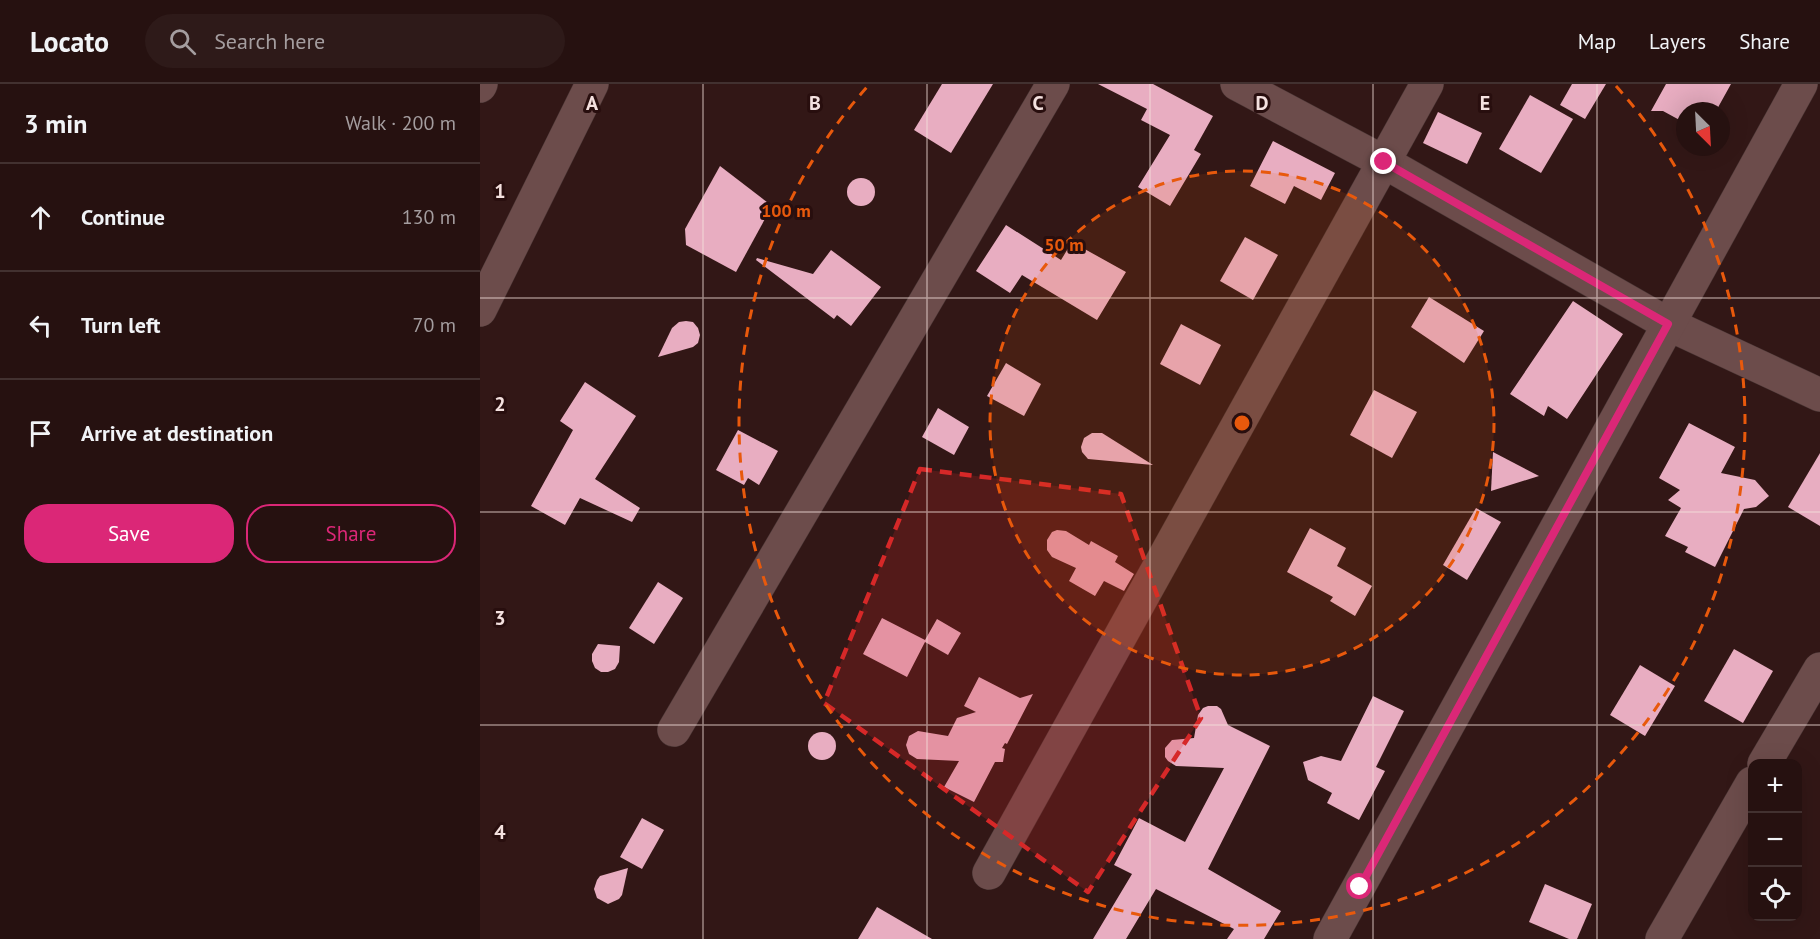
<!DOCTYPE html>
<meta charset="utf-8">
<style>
body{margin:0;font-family:"PT Sans",sans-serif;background:#2e1a19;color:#f1f3f6}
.controls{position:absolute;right:18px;bottom:18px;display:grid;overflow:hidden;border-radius:12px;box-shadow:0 6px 24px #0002}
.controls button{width:54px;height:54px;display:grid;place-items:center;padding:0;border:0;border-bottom:2px solid #423130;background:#261110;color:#f1f3f6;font:30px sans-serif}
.compass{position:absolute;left:1196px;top:18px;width:54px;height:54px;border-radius:50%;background:#261110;box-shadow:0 6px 24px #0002;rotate:156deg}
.stop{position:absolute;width:18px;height:18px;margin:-14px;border:4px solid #db2777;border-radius:50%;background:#fff}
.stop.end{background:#db2777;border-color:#fff;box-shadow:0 2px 6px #0008}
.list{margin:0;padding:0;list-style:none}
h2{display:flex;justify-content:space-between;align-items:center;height:78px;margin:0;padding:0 24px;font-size:26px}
h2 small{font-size:20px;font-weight:400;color:#a49d9f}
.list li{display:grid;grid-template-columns:39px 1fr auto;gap:18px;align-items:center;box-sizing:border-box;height:108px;padding:0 24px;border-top:2px solid #423130}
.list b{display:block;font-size:22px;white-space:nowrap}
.list em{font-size:20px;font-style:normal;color:#a49d9f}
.actions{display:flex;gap:12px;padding:18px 24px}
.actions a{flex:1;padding:14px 0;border:2px solid #db2777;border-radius:24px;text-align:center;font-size:21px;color:#db2777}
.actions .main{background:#db2777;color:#fff}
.icon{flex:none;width:33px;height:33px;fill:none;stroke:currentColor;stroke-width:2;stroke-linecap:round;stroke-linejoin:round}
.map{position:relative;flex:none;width:1340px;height:855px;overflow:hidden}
header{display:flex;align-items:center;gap:36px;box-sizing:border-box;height:84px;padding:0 30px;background:#261110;border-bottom:2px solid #423130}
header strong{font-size:28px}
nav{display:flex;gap:33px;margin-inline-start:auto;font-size:21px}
.search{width:420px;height:54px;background:#2e1a19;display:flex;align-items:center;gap:15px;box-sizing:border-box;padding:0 21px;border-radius:33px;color:#a49d9f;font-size:22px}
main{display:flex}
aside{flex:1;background:#261110}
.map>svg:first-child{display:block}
.building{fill:#e8adc1}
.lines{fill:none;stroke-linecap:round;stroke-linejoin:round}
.street-casing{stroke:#483433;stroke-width:34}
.secondary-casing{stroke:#483433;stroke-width:34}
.street{stroke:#6c4c4b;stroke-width:33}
.secondary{stroke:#6c4c4b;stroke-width:33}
.route{stroke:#db2777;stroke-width:8}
.marked{fill:#d62828;fill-opacity:0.2;stroke:#d62828;stroke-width:4.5;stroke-dasharray:12 8;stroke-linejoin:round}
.grid{fill:none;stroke:#f4e1df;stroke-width:1.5;stroke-opacity:0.55}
.ring{fill:none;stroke:#e8590c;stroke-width:3;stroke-dasharray:10 8}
.grid-label{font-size:20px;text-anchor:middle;font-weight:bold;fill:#f4e1df;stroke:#280e0e;stroke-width:6;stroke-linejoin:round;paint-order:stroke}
.centre{fill:#e8590c;stroke:#280e0e;stroke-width:3}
.ring-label{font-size:18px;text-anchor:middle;font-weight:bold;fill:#e8590c;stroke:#280e0e;stroke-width:6;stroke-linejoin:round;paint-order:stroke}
</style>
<header>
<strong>Locato</strong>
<div class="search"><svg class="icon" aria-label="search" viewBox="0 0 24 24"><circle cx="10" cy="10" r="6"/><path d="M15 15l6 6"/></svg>Search here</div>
<nav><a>Map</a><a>Layers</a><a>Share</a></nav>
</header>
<main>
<aside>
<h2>3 min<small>Walk · 200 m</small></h2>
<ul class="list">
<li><svg class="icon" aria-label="ahead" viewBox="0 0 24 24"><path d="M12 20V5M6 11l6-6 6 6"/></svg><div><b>Continue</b></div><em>130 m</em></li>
<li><svg class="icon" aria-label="left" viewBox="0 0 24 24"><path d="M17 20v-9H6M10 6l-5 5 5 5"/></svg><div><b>Turn left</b></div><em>70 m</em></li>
<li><svg class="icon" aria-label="arrive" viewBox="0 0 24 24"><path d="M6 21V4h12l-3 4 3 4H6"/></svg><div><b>Arrive at destination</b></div></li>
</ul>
<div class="actions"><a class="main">Save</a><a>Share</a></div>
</aside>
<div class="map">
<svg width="1340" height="855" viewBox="0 0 1340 855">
<rect width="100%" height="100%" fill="#321716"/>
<g class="building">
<path d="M462,0H513L471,69L434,46Z"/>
<path d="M618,0H673L733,32L714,66L721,70L690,122L658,103L690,51L661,36L667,25Z"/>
<path d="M1092,0H1126L1105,35L1080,21Z"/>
<path d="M1186,0H1251L1236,27H1205V39L1183,27H1171Z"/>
<path d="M1050,11L1093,35L1061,89L1019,65Z"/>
<path d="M958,28L1002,49L987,80L943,59Z"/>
<path d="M793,57L855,89L841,116L814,102L805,120L770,102Z"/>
<path d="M240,82L292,122L256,188L206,161L205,145Z"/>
<circle cx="381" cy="108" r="14"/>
<path d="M526,141L581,176L592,158L646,188L617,236L542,191L530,209L496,187Z"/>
<path d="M765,153L798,171L773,216L740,197Z"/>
<path d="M351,166L401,203L371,242L357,231L354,235L276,176L277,174L333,190Z"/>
<path d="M949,213L1004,247L984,279L931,243Z"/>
<path d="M1093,217L1143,250L1087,335L1068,322L1064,332L1030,310Z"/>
<path d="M206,237L213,238L218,244L220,251L218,259L213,263L178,273L192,244L199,238Z"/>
<path d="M701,240L741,261L720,301L680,280Z"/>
<path d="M526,279L561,300L544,332L507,312Z"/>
<path d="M105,298L156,332L115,395L160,424L152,438L100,414L85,441L51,422L93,346L80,337Z"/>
<path d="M894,306L937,328L912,374L870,351Z"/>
<path d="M458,324L489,343L474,371L442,353Z"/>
<path d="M1209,339L1255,363L1241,389L1275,396L1289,412L1276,423L1264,425L1235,483L1205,468L1208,463L1185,452L1201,424L1188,416L1200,406L1179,394Z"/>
<path d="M258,346L298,367L279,401L268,394L264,401L236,386Z"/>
<path d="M612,349H622L673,381L608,375L602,368L601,363L604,354Z"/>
<path d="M1013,368L1059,392L1011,407Z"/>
<path d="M1340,369V442L1308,423Z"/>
<path d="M996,424L1021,438L987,496L963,481Z"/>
<path d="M830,444L866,464L857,482L892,502L875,532L850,517L853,513L807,488Z"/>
<path d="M577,446L586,447L609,461L611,457L638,472L635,478L654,490L644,507L624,497L615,512L589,497L596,484L572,473L567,466V456L572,448Z"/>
<path d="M178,498L203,514L174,560L149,544Z"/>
<path d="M402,534L445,556L457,535L481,549L468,571L445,558L427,593L383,570Z"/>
<path d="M118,560L140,562L139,578L135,585L128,588H121L115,584L112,577V570Z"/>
<path d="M1254,565L1293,587L1263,639L1224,617Z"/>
<path d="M1160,581L1195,602L1165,652L1130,631Z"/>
<path d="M499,593L540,614L553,610L527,660L525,659L522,664L525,665L523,678H515L494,718L464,703L479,677L437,675L429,670L426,661L429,652L438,647L468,652L477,634L496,628L484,622Z"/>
<path d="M893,612L924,627L896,683L905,687L879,736L847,719L852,709L828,696L823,678L841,672L861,677Z"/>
<path d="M728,622H737L741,625L748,641L790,662L728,785L801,827L784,855H747L754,845L676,805L646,855H613L652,790L634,781L659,734L705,758L744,684L696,682L688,677L685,673V664L692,656L714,654L718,631L723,624Z"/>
<circle cx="342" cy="662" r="14"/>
<path d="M162,734L184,746L162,785L140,773Z"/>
<path d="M148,784L142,811L139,815L128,820L117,814L114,805L117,796L120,792Z"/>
<path d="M1065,800L1112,820L1097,855H1089L1049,838Z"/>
<path d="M397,823L452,855H378Z"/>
</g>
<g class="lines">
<defs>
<g id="street">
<path d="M757,0L904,78L1188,240L1340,311"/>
<path d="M0,226L112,0"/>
<path d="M194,646L573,0"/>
<path d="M1284,680L1340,585"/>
<path d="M509,789L947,0"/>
<path d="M850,855L1321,0"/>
<path d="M1182,855L1272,699"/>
</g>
<path id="secondary" d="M0,2L1,0"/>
</defs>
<use href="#street" class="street-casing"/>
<use href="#secondary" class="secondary-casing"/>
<use href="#street" class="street"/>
<use href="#secondary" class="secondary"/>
</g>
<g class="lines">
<path class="route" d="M880,803L1188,240L904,78"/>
</g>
<path class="marked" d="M440,385L641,410L721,634L608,808L344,619Z"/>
<path class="grid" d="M223,0V855M447,0V855M670,0V855M893,0V855M1117,0V855M0,214H1340M0,428H1340M0,641H1340"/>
<circle cx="762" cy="339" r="252" fill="#e8590c" fill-opacity=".12"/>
<g class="ring">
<circle cx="762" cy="339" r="252"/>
<path d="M1136 2A503 503 0 1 1 388 2"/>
</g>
<g class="grid-label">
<text x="112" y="26">A</text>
<text x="335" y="26">B</text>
<text x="558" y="26">C</text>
<text x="782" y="26">D</text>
<text x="1005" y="26">E</text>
<text x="20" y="114">1</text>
<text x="20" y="327">2</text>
<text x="20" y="541">3</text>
<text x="20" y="755">4</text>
</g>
<circle cx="762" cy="339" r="9" class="centre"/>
<g class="ring-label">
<text x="306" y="133">100 m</text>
<text x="584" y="167">50 m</text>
</g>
</svg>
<div class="controls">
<button>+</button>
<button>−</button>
<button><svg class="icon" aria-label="locate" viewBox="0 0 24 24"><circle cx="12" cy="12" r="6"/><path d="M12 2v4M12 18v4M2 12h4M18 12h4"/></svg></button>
</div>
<svg class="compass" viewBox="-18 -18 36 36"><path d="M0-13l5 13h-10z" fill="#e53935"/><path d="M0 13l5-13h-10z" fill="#a49d9f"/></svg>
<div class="stop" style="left:880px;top:803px"></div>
<div class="stop end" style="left:904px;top:78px"></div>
</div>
</main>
